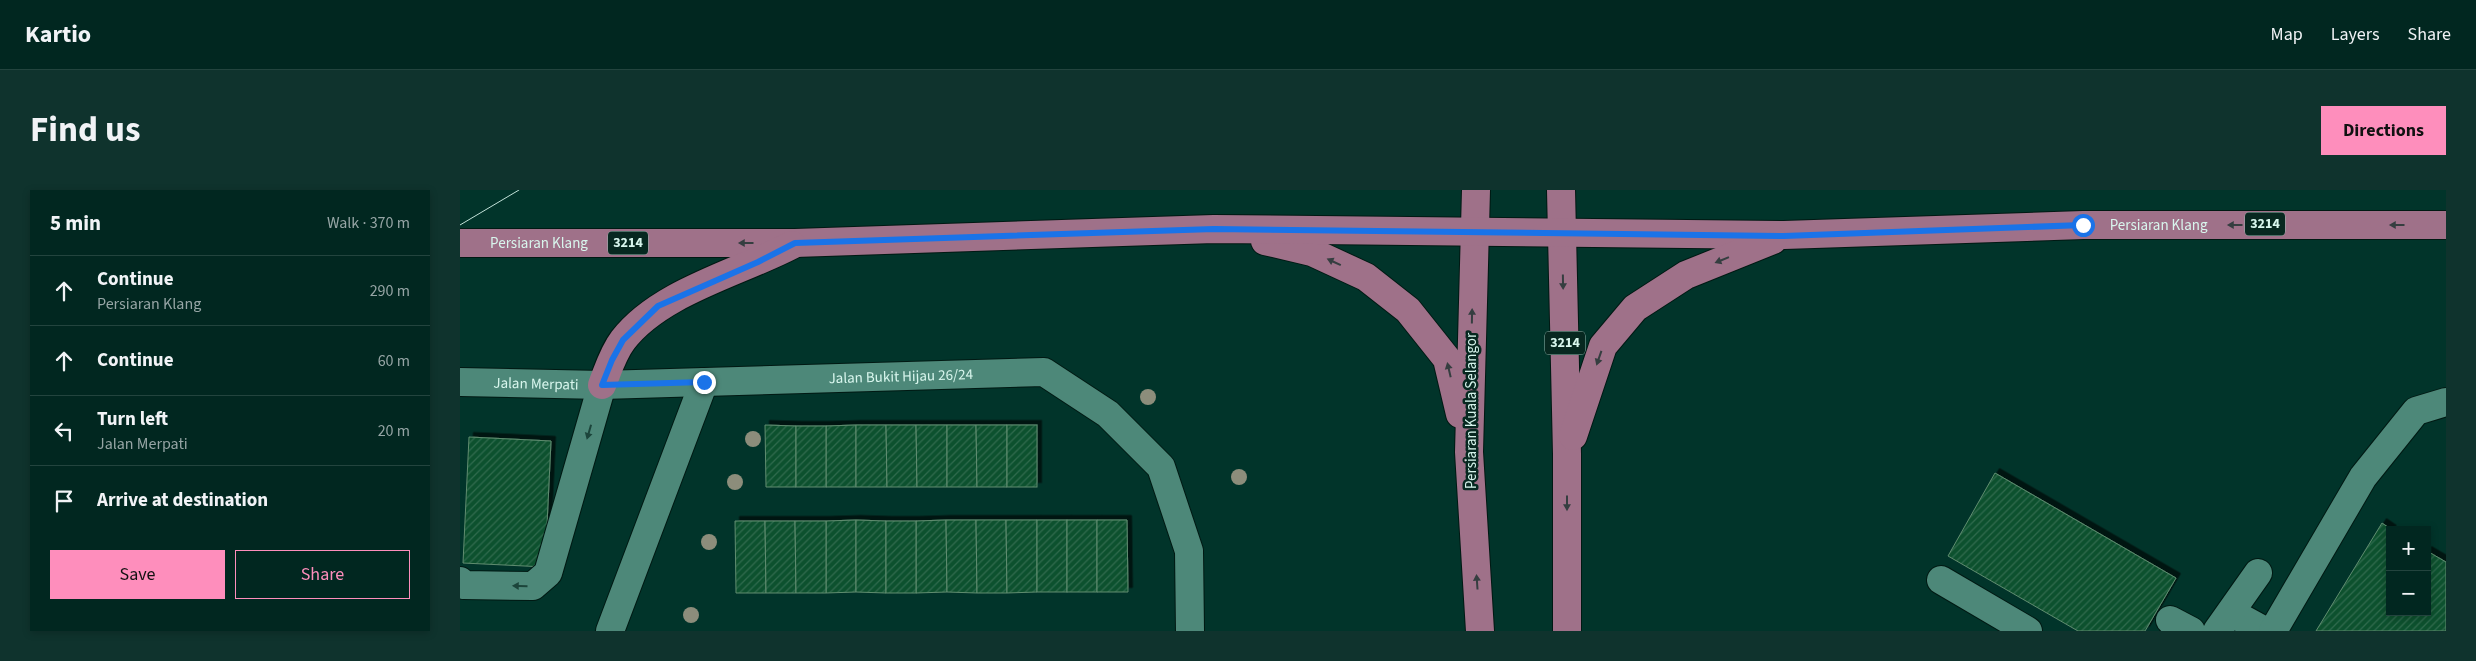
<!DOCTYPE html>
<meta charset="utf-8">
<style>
body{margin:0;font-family:"Source Sans 3",sans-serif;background:#0f332d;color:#f1f3f6}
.controls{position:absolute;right:15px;bottom:15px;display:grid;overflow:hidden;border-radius:0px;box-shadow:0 2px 8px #0003}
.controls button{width:45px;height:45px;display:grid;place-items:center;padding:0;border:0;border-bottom:1px solid #23443e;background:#012720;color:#f1f3f6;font:25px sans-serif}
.stop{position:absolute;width:15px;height:15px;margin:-11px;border:4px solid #1a73e8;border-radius:50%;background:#fff}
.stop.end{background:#1a73e8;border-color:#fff;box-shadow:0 1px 5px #0008}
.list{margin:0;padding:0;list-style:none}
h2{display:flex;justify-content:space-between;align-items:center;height:65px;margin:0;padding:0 20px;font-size:21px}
h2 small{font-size:16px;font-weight:400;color:#96a5a5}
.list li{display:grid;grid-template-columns:32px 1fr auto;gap:15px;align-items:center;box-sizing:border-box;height:70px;padding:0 20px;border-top:1px solid #23443e}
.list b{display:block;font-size:19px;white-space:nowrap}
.list p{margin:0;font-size:16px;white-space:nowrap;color:#96a5a5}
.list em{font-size:16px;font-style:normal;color:#96a5a5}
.actions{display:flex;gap:10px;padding:15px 20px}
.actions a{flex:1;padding:11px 0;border:1px solid #fe8ebc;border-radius:0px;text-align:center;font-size:18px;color:#fe8ebc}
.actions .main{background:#fe8ebc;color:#111}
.icon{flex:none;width:28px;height:28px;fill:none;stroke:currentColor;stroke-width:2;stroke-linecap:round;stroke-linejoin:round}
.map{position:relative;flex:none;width:1986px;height:441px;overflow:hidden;border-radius:0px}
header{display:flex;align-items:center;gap:30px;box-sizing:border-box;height:70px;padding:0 25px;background:#012720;border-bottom:1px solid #23443e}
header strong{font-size:24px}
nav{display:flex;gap:28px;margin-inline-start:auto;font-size:18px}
.intro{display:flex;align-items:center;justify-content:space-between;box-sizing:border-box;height:120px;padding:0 30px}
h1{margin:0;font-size:35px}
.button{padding:12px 22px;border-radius:0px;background:#fe8ebc;color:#111;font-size:18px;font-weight:700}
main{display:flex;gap:30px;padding:0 30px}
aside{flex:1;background:#012720;border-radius:0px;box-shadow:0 2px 8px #0003}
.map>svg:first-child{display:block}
.building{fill:url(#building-hatch);stroke:#608d70;filter:url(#shadow)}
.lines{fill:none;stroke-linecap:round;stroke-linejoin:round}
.minor-casing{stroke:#001913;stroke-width:30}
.major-casing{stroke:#001913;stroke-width:30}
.minor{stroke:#4d8879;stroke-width:28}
.major{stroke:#9f7189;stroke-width:28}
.tram{stroke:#c1e1d8;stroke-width:1}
.tree{fill:#8c8d7b}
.oneway{fill:#353e40}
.oneway2{fill:#1c453b}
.route{stroke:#1a73e8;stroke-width:6}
.labels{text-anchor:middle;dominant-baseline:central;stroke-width:5;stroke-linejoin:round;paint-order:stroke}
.shield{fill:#072820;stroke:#99b8b0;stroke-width:1}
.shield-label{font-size:14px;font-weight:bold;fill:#d8f6ed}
.street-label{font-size:15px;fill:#d8f6ed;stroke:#072820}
</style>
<header>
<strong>Kartio</strong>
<nav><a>Map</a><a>Layers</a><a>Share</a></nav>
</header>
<div class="intro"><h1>Find us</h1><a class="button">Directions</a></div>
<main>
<aside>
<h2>5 min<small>Walk · 370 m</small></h2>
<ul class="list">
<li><svg class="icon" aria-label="ahead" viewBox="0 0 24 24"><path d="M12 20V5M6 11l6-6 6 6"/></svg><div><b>Continue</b><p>Persiaran Klang</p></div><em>290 m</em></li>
<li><svg class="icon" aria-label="ahead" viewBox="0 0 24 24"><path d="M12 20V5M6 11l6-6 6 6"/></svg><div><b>Continue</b></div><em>60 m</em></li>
<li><svg class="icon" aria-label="left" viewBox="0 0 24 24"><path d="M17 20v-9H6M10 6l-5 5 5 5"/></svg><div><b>Turn left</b><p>Jalan Merpati</p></div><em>20 m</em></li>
<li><svg class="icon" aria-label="arrive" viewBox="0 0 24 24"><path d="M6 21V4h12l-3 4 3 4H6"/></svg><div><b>Arrive at destination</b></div></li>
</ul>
<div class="actions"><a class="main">Save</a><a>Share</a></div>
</aside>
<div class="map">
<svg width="1986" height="441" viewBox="0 0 1986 441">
<defs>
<pattern id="building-hatch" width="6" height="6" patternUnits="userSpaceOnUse" patternTransform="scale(1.25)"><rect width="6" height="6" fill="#0e512f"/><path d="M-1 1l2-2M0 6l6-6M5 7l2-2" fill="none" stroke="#306b4d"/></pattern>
<filter id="shadow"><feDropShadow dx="4.5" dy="-4.5" stdDeviation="0" flood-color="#0009"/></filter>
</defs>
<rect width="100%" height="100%" fill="#01342a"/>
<g class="building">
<path d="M305,235L336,236V297H306Z"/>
<path d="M396,235V297H366V236Z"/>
<path d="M396,235H426L427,297H396Z"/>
<path d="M426,235H456L457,297H427Z"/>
<path d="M456,235H487V297H457Z"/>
<path d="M487,235H516L517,297H487Z"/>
<path d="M516,235H547V297H517Z"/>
<rect x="547" y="235" width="30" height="62"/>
<rect x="336" y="236" width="30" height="61"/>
<path d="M9,247L91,251L85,377L3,373Z"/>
<path d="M1535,283L1716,388L1685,441H1618L1488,366Z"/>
<path d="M396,330V402L366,403V331Z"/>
<path d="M396,330L426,331V403L396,402Z"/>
<path d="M486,330L487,402L456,403V331Z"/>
<path d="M486,330H516L517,403L487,402Z"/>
<path d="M516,330H546L547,403H517Z"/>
<path d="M546,330H577V402L547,403Z"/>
<rect x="577" y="330" width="30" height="72"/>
<rect x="607" y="330" width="30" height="72"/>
<path d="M637,330H667L668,402H637Z"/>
<path d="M275,331H305L306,403H276Z"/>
<path d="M305,331H335L336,403H306Z"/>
<path d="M335,331H366V403H336Z"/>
<rect x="426" y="331" width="30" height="72"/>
<path d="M1922,333L1932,340H1930V422H1967V361L1986,372V441H1856Z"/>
</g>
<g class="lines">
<defs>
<g id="minor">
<path id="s1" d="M0,192L142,195L584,182L648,224L701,277L729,361L730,441"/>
<path d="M1481,390L1568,441"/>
<path d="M0,391L4,395L73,396L88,383L142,195"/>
<path d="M1772,423L1805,441"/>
<path d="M1710,430L1731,441"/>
<path d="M150,441L244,192"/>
<path d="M1757,441L1798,383"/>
<path d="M1813,441L1903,287L1956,221L1986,212"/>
</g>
<g id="major">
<path d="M1016,0L1009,262L1020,441"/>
<path d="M1101,0L1107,264V441"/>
<path d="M805,51L852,62L906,87L948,120L987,169L1000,224"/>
<path id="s2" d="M0,53H335L754,39L1324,45L1623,35H1986"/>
<path d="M142,195C148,180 153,163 163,150C200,102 278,83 332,55"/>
<path d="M1113,246L1143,156L1175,118L1226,85L1313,50"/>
</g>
</defs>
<use href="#minor" class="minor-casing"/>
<use href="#major" class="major-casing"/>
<use href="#minor" class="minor"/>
<use href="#major" class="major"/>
<path class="tram" d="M0,35L59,0"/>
</g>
<g class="tree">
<circle cx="688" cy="207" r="8"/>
<circle cx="293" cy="249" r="8"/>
<circle cx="779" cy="287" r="8"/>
<circle cx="275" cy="292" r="8"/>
<circle cx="249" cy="352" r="8"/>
<circle cx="231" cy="425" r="8"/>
</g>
<defs><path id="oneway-solid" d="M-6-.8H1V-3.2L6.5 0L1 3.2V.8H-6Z" transform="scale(1.25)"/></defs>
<g class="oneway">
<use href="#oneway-solid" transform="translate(1775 35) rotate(180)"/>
<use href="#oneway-solid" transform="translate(1937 35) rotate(-180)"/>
<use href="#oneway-solid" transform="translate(286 53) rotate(-180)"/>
<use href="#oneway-solid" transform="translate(1262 70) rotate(158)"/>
<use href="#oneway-solid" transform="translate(874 72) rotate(-155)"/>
<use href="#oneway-solid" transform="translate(1103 92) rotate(89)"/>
<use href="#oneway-solid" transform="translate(1012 126) rotate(-89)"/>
<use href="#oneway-solid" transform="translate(1139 168) rotate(109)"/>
<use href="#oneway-solid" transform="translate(989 180) rotate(-103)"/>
<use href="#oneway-solid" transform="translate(1107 313) rotate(90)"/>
<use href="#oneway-solid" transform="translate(1017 392) rotate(-94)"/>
</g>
<g class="oneway2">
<use href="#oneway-solid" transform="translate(129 242) rotate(106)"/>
<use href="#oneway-solid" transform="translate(60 396) rotate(-179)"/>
</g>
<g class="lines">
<path class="route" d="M244,192L142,195L152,170L163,150L198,116L298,72L335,53L754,39L1324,46L1623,35"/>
</g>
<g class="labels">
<g class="shield">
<rect x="1785" y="22.5" width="40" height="23" rx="4"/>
<rect x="148" y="41.5" width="40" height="23" rx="4"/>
<rect x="1085" y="141.5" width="40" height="23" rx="4"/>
</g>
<g class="shield-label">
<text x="1805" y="34">3214</text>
<text x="168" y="53">3214</text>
<text x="1105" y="153">3214</text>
</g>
<g class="street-label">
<text stroke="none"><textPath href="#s2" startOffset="1699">Persiaran Klang</textPath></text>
<text stroke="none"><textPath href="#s2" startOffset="79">Persiaran Klang</textPath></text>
<text stroke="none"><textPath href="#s1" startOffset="441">Jalan Bukit Hijau 26/24</textPath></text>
<text stroke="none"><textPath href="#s1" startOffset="76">Jalan Merpati</textPath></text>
<text transform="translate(1011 221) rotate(-90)">Persiaran Kuala Selangor</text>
</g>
</g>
</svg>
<div class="controls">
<button>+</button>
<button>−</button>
</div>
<div class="stop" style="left:1623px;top:35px"></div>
<div class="stop end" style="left:244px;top:192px"></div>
</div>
</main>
